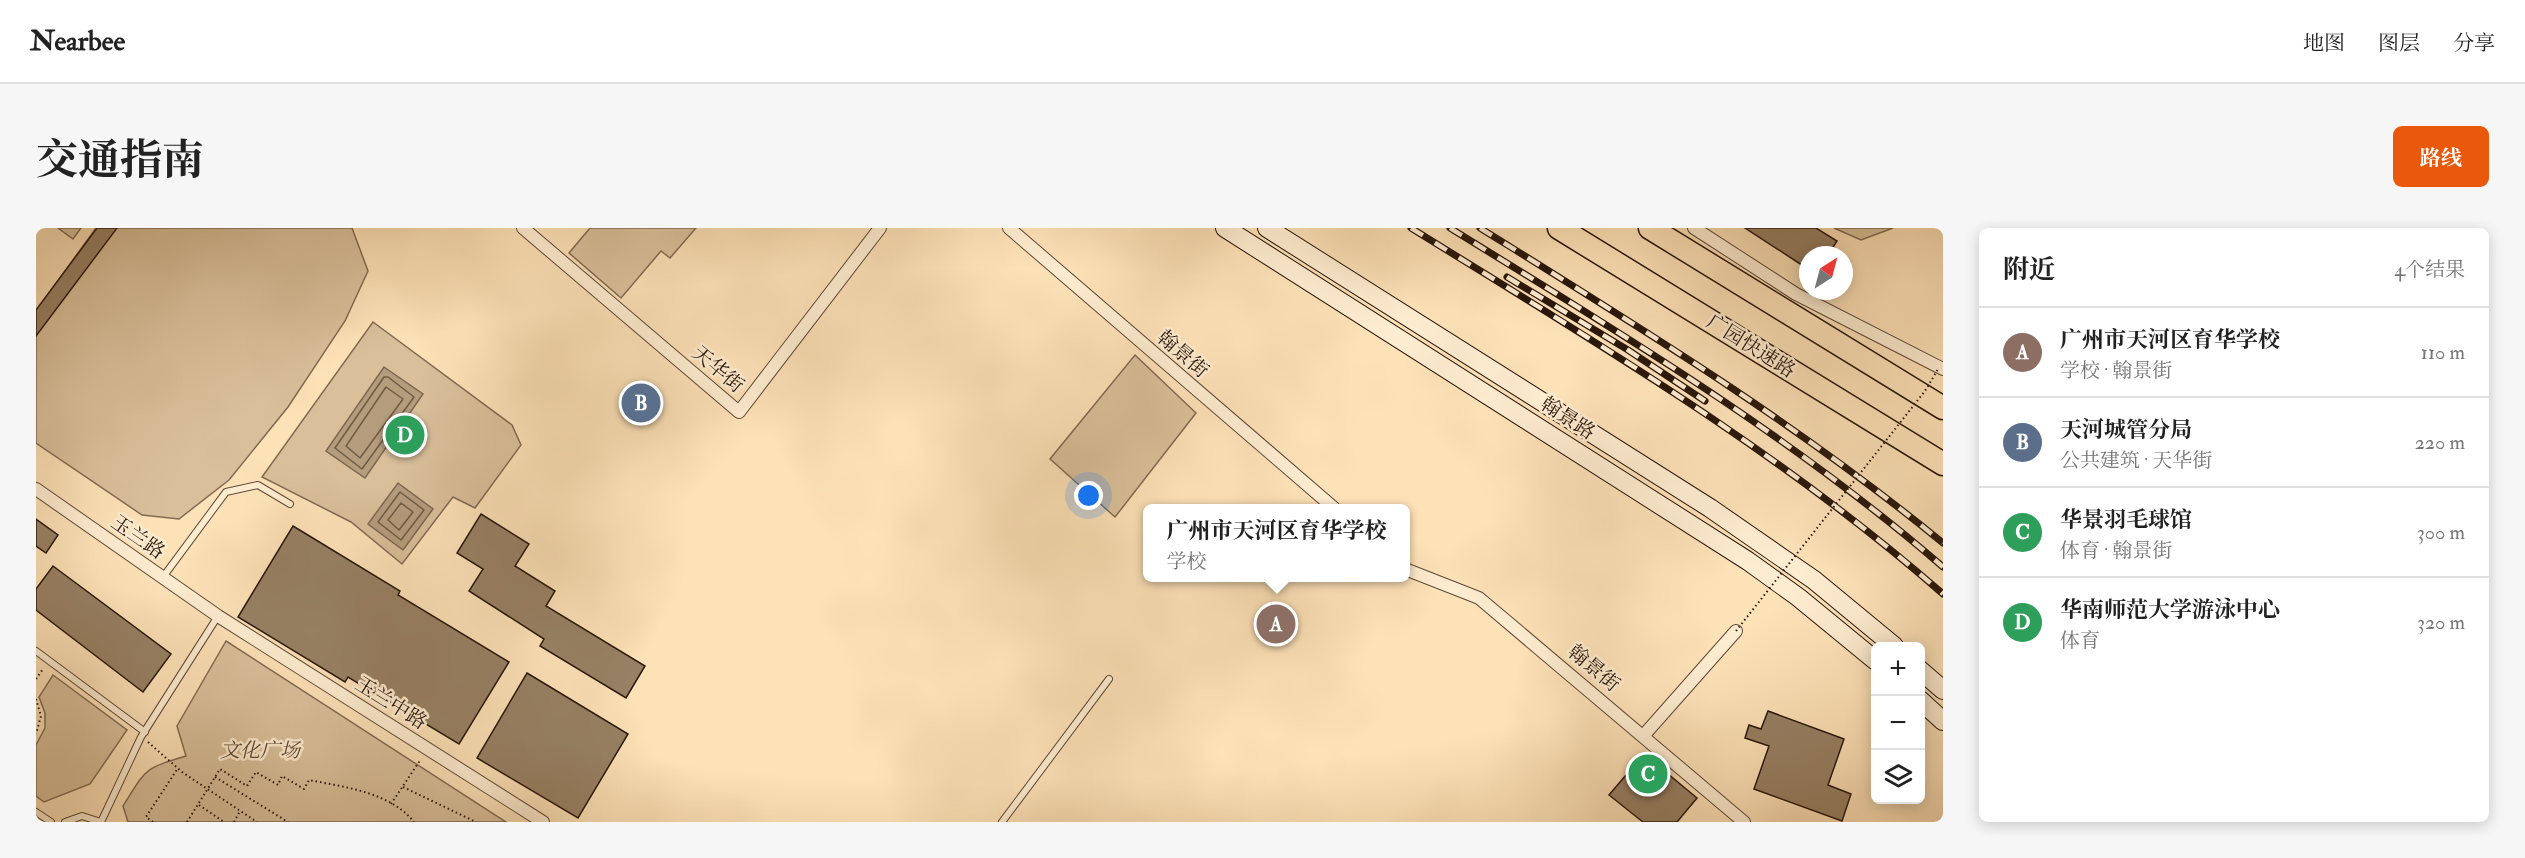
<!DOCTYPE html>
<html lang="zh">
<meta charset="utf-8">
<style>
body{margin:0;font-family:"IM FELL Double Pica","Noto Serif SC",serif;background:#f6f6f6;color:#222}
.controls{position:absolute;right:18px;bottom:18px;display:grid;overflow:hidden;border-radius:9px;box-shadow:0 3px 15px #0003}
.controls button{width:54px;height:54px;display:grid;place-items:center;padding:0;border:0;border-bottom:2px solid #e0e0e0;background:#fff;color:#222;font:30px sans-serif}
.compass{position:absolute;left:1763px;top:18px;width:54px;height:54px;border-radius:50%;background:#fff;box-shadow:0 3px 15px #0003;rotate:36deg}
.you{position:absolute;left:1053px;top:268px;width:21px;height:21px;margin:-15px;border:4px solid #fff;border-radius:50%;background:#1a73e8;box-shadow:0 0 0 9px #1a73e833}
.badge{display:grid;place-items:center;width:39px;height:39px;border-radius:50%;background:#ea580c;color:#fff;font-size:20px;font-weight:700}
.pin{position:absolute;translate:-50% -50%;border:3px solid #fff;box-shadow:0 2px 6px #0006}
.popup{position:absolute;left:1107px;top:276px;width:267px;height:78px;box-sizing:border-box;display:grid;place-content:center;border-radius:9px;background:#fff;filter:drop-shadow(0 2px 4px #0005);font-size:20px;white-space:nowrap;color:#767676}
.popup b{font-size:22px;color:#222}
.popup::after{content:'';position:absolute;left:50%;top:100%;margin-left:-12px;border:12px solid transparent;border-top-color:#fff}
.list{margin:0;padding:0;list-style:none}
h2{display:flex;justify-content:space-between;align-items:center;height:78px;margin:0;padding:0 24px;font-size:26px}
h2 small{font-size:20px;font-weight:400;color:#767676}
.list li{display:grid;grid-template-columns:39px 1fr auto;gap:18px;align-items:center;box-sizing:border-box;height:90px;padding:0 24px;border-top:2px solid #e0e0e0}
.list b{display:block;font-size:22px;white-space:nowrap}
.list p{margin:0;font-size:20px;white-space:nowrap;color:#767676}
.list em{font-size:20px;font-style:normal;color:#767676}
.icon{flex:none;width:33px;height:33px;fill:none;stroke:currentColor;stroke-width:2;stroke-linecap:round;stroke-linejoin:round}
.map{position:relative;flex:none;width:1907px;height:594px;overflow:hidden;border-radius:9px}
header{display:flex;align-items:center;gap:36px;box-sizing:border-box;height:84px;padding:0 30px;background:#fff;border-bottom:2px solid #e0e0e0}
header strong{font-size:28px}
nav{display:flex;gap:33px;margin-inline-start:auto;font-size:21px}
.intro{display:flex;align-items:center;justify-content:space-between;box-sizing:border-box;height:144px;padding:0 36px}
h1{margin:0;font-size:42px}
.button{padding:15px 27px;border-radius:9px;background:#ea580c;color:#fff;font-size:21px;font-weight:700}
main{display:flex;gap:36px;padding:0 36px}
aside{flex:1;background:#fff;border-radius:9px;box-shadow:0 3px 15px #0003}
.map>svg:first-child{display:block}
.green{fill:#d9bf9a;stroke:#816b52;stroke-width:1.5}
.water{fill:#b59c7d;stroke:#7d674f;stroke-width:1.5}
.lines{fill:none;stroke-linecap:round;stroke-linejoin:round}
.shore{stroke:#6f5a44;stroke-width:1.5}
.building{fill:#978064;stroke:#29170b;stroke-width:1.5}
.lane-casing{stroke:#5e4a36;stroke-width:8}
.street-casing{stroke:#5e4a36;stroke-width:14}
.secondary-casing{stroke:#29170b;stroke-width:20}
.highway-casing{stroke:#29170b;stroke-width:25}
.path{stroke:#29170b;stroke-width:2;stroke-dasharray:1.5 3;stroke-linecap:butt}
.lane{stroke:#feecd0;stroke-width:6}
.street{stroke:#feecd0;stroke-width:12}
.secondary{stroke:#feecd0;stroke-width:18}
.highway{stroke:#fde1b7;stroke-width:22}
.rail-casing{stroke:#29170b;stroke-width:7}
.rail{stroke:#feecd0;stroke-width:4.5;stroke-dasharray:14;stroke-linecap:butt}
.path-bridge{stroke:#29170b;stroke-width:2;stroke-dasharray:1.5 3;stroke-linecap:butt}
.labels{text-anchor:middle;dominant-baseline:central;stroke-width:5;stroke-linejoin:round;paint-order:stroke}
.street-label{font-size:20px;fill:#29170b;stroke:#feecd0}
.park-label{font-size:20px;font-style:italic;fill:#5e4936;stroke:#feecd0}
</style>
<header>
<strong>Nearbee</strong>
<nav><a>地图</a><a>图层</a><a>分享</a></nav>
</header>
<div class="intro"><h1>交通指南</h1><a class="button">路线</a></div>
<main>
<div class="map">
<svg width="1907" height="594" viewBox="0 0 1907 594">
<rect width="100%" height="100%" fill="#fde1b7"/>
<filter id="stains"><feTurbulence type="fractalNoise" baseFrequency=".00333" numOctaves="4"/><feColorMatrix values="0 0 0 0 .2 0 0 0 0 .09 0 0 0 0 .02 0 0 0 .5 -.17"/></filter>
<radialGradient id="worn" r=".72"><stop offset=".6" stop-color="#630" stop-opacity="0"/><stop offset="1" stop-color="#630" stop-opacity=".3"/></radialGradient>
<g class="green">
<path d="M22,0H45L37,11Z"/>
<path d="M60,0H316L332,43L309,93L252,179L193,252L143,291L106,287L0,215V83Z"/>
<path d="M554,0H660L634,30L625,23L585,70L533,25Z"/>
<path d="M1798,0H1857L1825,12Z"/>
<path d="M337,94L476,197L485,217L439,280L417,269L366,336L315,294L226,249Z"/>
<path d="M1099,127L1160,185L1079,289L1014,231Z"/>
<path d="M190,413L470,594H92L87,578C111,540 107,541 150,528L141,498Z"/>
<path d="M17,447L91,502L54,556L8,574L0,568V517L9,500V485L3,469Z"/>
</g>
<g class="water">
<path d="M348,139L387,166L329,250L290,223Z"/>
<path d="M362,255L397,281L367,322L332,296Z"/>
</g>
<g class="lines">
<g class="shore">
<path d="M348,149H352L378,169L326,241L299,220Z"/>
<path d="M350,159L367,171L324,230L310,218Z"/>
<path d="M364,264L388,282L365,312L342,294Z"/>
<path d="M365,275L377,284L363,302L352,292Z"/>
</g>
</g>
<g class="building">
<path d="M61,0H81L0,108V82Z"/>
<path d="M1709,0H1780L1801,13L1792,27H1772V41Z"/>
<path d="M445,286L493,316L479,338L519,363L510,378L609,438L590,470L504,418L508,411L433,363L447,341L421,325Z"/>
<path d="M0,291L22,307L10,325L0,318Z"/>
<path d="M257,298L364,363L362,367L473,434L423,516L312,449L309,454L202,389Z"/>
<path d="M17,338L135,426L107,464L0,382V361Z"/>
<path d="M491,445L592,506L542,590L441,530Z"/>
<path d="M1732,483L1808,511L1792,557L1815,566L1806,593L1718,561L1733,518L1709,510L1713,497L1725,501Z"/>
<path d="M1608,526L1661,570L1641,594H1607L1573,567Z"/>
</g>
<g class="lines">
<defs>
<g id="lane">
<path d="M127,349L190,264L222,257L254,276"/>
<path d="M0,423L109,504"/>
<path d="M0,584L15,594"/>
<path d="M29,594L46,588L65,594L105,509L182,388"/>
<path d="M966,594L1073,451"/>
</g>
<g id="street">
<path d="M487,0L703,184L844,0"/>
<path d="M973,0L1298,280"/>
<path d="M1658,0L1760,66L1907,141"/>
<path d="M0,261L182,388L507,594"/>
<path d="M1369,341L1443,370L1708,594"/>
<path d="M1608,507L1700,403"/>
</g>
<g id="secondary">
<path d="M1189,0L1712,333L1762,369L1840,433"/>
<path d="M1231,0L1674,280L1778,352L1858,418"/>
<path d="M1884,442L1907,462"/>
<path d="M1884,472L1907,493"/>
</g>
<g id="highway">
<path d="M1523,0L1907,236"/>
<path d="M1614,0L1907,180"/>
</g>
</defs>
<use href="#lane" class="lane-casing"/>
<use href="#street" class="street-casing"/>
<use href="#secondary" class="secondary-casing"/>
<use href="#highway" class="highway-casing"/>
<g class="path">
<path d="M0,451L7,441"/>
<path d="M0,471L5,488L0,506"/>
<path d="M112,514L146,544L221,594"/>
<path d="M179,549L252,594"/>
<path d="M367,559L440,594"/>
<path d="M355,576L385,531"/>
<path d="M163,577L188,594"/>
<path d="M117,594L110,589L142,540"/>
<path d="M151,594L184,541L211,558L220,544L242,557L246,548L268,561L273,552C308,559 354,564 378,594"/>
<path d="M198,594L204,583"/>
</g>
<use href="#lane" class="lane"/>
<use href="#street" class="street"/>
<use href="#secondary" class="secondary"/>
<use href="#highway" class="highway"/>
<defs>
<g id="rail">
<path d="M1375,0C1559,114 1744,223 1907,366"/>
<path d="M1414,0C1584,105 1756,208 1907,339"/>
<path d="M1444,0C1603,99 1762,196 1907,315"/>
<path d="M1471,49L1592,122L1669,173"/>
</g>
</defs>
<use href="#rail" class="rail-casing"/>
<use href="#rail" class="rail"/>
<path class="path-bridge" d="M1700,403L1889,163L1902,141"/>
</g>
<g class="labels">
<g class="street-label">
<text transform="translate(1715 118) rotate(32)">广园快速路</text>
<text transform="translate(1147 126) rotate(41)">翰景街</text>
<text transform="translate(682 141) rotate(40)">天华街</text>
<text transform="translate(1532 190) rotate(33)">翰景路</text>
<text transform="translate(102 309) rotate(35)">玉兰路</text>
<text transform="translate(1558 440) rotate(40)">翰景街</text>
<text transform="translate(355 475) rotate(32)">玉兰中路</text>
</g>
<g class="park-label">
<text x="224" y="522">文化广场</text>
</g>
</g>
<rect width="100%" height="100%" filter="url(#stains)"/>
<rect width="100%" height="100%" fill="url(#worn)"/>
</svg>
<div class="controls">
<button>+</button>
<button>−</button>
<button><svg class="icon" aria-label="layers" viewBox="0 0 24 24"><path d="M12 4l9 5-9 5-9-5zM3 14l9 5 9-5"/></svg></button>
</div>
<svg class="compass" viewBox="-18 -18 36 36"><path d="M0-13l5 13h-10z" fill="#e53935"/><path d="M0 13l5-13h-10z" fill="#767676"/></svg>
<div class="you"></div>
<div class="pin badge" style="left:1240px;top:396px;background:#8d6e63">A</div>
<div class="popup"><b>广州市天河区育华学校</b>学校</div>
<div class="pin badge" style="left:605px;top:175px;background:#5c6f8a">B</div>
<div class="pin badge" style="left:1612px;top:546px;background:#2e9e5b">C</div>
<div class="pin badge" style="left:369px;top:207px;background:#2e9e5b">D</div>
</div>
<aside>
<h2>附近<small>4个结果</small></h2>
<ul class="list">
<li><span class="badge" style="background:#8d6e63">A</span><div><b>广州市天河区育华学校</b><p>学校 · 翰景街</p></div><em>110 m</em></li>
<li><span class="badge" style="background:#5c6f8a">B</span><div><b>天河城管分局</b><p>公共建筑 · 天华街</p></div><em>220 m</em></li>
<li><span class="badge" style="background:#2e9e5b">C</span><div><b>华景羽毛球馆</b><p>体育 · 翰景街</p></div><em>300 m</em></li>
<li><span class="badge" style="background:#2e9e5b">D</span><div><b>华南师范大学游泳中心</b><p>体育</p></div><em>320 m</em></li>
</ul>
</aside>
</main>
